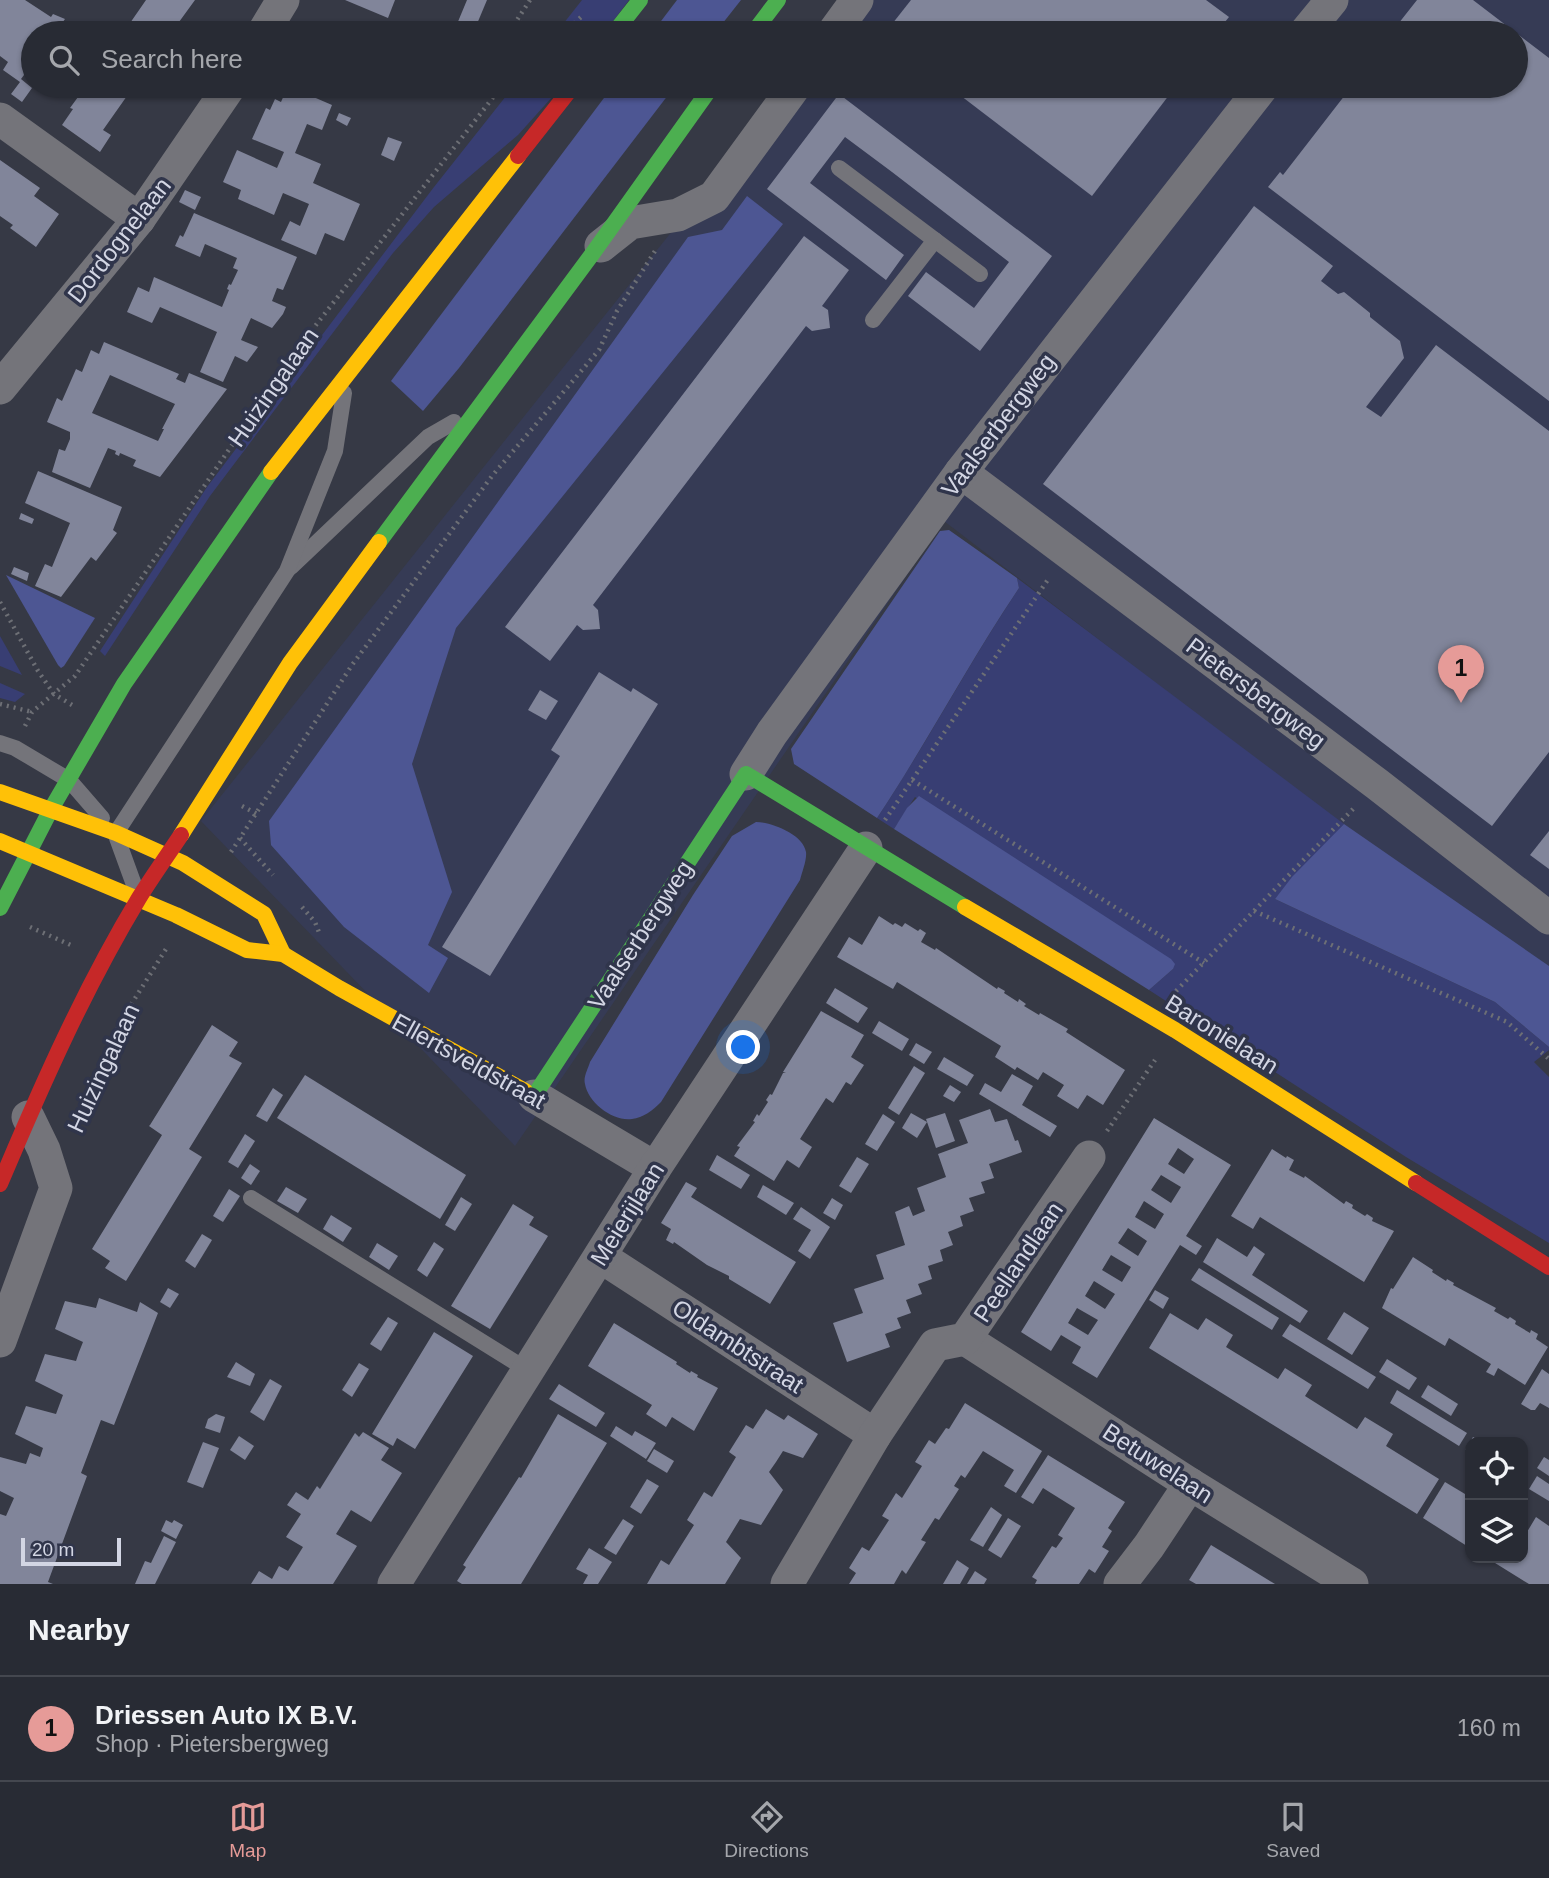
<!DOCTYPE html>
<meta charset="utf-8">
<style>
body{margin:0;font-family:Helvetica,sans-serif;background:#343740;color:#f1f3f6}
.controls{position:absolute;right:21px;bottom:21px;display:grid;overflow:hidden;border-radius:14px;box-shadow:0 2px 5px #0004}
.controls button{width:63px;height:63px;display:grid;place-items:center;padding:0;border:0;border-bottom:2px solid #44474f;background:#282b34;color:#f1f3f6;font:35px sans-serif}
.scale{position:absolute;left:21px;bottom:18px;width:100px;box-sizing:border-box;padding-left:7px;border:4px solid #d3d6e4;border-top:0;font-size:19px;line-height:24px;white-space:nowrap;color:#d3d6e4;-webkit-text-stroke:5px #30354b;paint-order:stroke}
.you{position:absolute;left:744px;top:1048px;width:24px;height:24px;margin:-18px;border:5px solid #fff;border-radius:50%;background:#1a73e8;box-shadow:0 0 0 10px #1a73e833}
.badge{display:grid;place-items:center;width:46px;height:46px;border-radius:50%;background:#e69b98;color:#111;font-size:23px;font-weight:700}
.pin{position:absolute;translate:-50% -58px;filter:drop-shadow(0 2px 4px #0008)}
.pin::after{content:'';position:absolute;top:37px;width:24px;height:21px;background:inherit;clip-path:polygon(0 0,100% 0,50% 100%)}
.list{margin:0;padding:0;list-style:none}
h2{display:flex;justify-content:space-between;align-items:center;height:91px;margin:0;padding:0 28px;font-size:30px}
h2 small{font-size:23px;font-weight:400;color:#a5a7ac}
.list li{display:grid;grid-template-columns:46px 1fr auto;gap:21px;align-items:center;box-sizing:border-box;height:105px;padding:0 28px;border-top:2px solid #44474f}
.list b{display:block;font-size:26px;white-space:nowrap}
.list p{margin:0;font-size:23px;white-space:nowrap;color:#a5a7ac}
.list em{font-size:23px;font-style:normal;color:#a5a7ac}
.icon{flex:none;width:38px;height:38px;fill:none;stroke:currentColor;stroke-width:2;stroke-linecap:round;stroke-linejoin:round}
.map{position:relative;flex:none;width:1549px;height:1584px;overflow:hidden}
.search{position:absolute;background:#282b34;box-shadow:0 2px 5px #0004;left:21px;right:21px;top:21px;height:77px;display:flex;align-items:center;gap:18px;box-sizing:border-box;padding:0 24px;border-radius:38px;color:#a5a7ac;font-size:26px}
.sheet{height:196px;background:#282b34}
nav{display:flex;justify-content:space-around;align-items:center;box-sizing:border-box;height:98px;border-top:2px solid #44474f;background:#282b34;font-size:19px;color:#a5a7ac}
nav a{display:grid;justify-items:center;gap:4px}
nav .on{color:#e69b98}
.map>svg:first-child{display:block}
.built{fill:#363b55}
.green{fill:#383e73}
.forest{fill:#4d5693}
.building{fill:#81859a;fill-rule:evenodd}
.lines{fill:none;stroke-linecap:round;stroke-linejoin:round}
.path{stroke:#6d6f75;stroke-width:4.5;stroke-dasharray:2 5;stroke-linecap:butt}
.lane{stroke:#74747a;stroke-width:16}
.street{stroke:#74747a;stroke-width:33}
.fast{stroke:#4caf50;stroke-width:16}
.slow{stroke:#ffc107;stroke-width:16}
.jam{stroke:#c62828;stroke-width:16}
.labels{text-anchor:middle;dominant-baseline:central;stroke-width:7;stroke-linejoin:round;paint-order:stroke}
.street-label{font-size:24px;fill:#d3d6e4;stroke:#30354b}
</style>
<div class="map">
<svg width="1549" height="1584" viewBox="0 0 1549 1584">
<rect width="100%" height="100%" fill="#363945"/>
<path class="built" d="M856,0H1549V984L944,521L515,1146L201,821L788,86H1516V33H829Z"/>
<g class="green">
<path d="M582,0H629L604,33H556Z"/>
<path d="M514,86H562L518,135L434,207L393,253L210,496L105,656L100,651L207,487L434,187Z"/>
<path d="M1017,578L1344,824L1275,899L1495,1002L1549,1047V1050L1534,1062L1549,1077V1243L1406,1157L1149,990L1173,969L915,797L894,829L877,818C927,743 969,663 1019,588Z"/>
<path d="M0,636L22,675L0,666Z"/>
<path d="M0,683L25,694L15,702L0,698Z"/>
</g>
<g class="forest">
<path d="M677,0H741L715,33H652Z"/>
<path d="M613,86H675L459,368L423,411L391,381Z"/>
<path d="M747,196L783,224L456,628L412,764L452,892L428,945L448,958L429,993L344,927L271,845L269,821L688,237L722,230Z"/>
<path d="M949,530L1017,578L1019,588C969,662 927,743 877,818L794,764L791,749L940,531Z"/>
<path d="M6,575L95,618L64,666L61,668L58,665Z"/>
<path d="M919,796L1171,959L1175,964L1173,969L1149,990L894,829L907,808Z"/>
<path d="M756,822C771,822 803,834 806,852C807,860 802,872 800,880L661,1102C653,1110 643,1118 632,1119C614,1122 588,1103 585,1084C583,1077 588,1069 590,1062L693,895L732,836Z"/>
<path d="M1344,824L1549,966V1047L1495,1002L1275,899L1292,877Z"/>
</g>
<g class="building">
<path d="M0,0H25L51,17L53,14L65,19L55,33H33V63L21,79L32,88L22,102L11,94L20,82L3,70L8,62L0,56Z"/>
<path d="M146,0H195L171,33H127L131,28L128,26Z"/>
<path d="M345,0H395L388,18Z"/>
<path d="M467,0H487L474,31L457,24Z"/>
<path d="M911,0H1206L1229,17L1216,33H885Z"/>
<path d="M1417,0H1473L1549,58V401L1268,187L1280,172L1283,175L1352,86H1516V33H1391Z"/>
<path d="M329,23L353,33H325Z"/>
<path d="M86,86H134L103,130L111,135L100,152L62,125L73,109L70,108Z"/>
<path d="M288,86L332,105L322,130L307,124L295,153L321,164L313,183L360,204L344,241L325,233L316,255L281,240L290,221L300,226L309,204L283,193L274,215L238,199L241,190L223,182L237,150L277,168L284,152L252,139L266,108L270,110L275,99L281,102Z"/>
<path d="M948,86H1176L1092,196Z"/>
<path d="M839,94L1052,256L980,351L908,296L926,272L974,308L1009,262L892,172L845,137L810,183L904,255L886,280L767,189Z"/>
<path d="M339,113L351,118L347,126L336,120Z"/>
<path d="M388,137L402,142L394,161L381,155Z"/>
<path d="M0,160L40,188L34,196L59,214L36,247L10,228L13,225L0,216Z"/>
<path d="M185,190L201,197L195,210L179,202Z"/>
<path d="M1254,206L1333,266L1321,281L1338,294L1344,292L1370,313V317L1400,341L1404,358L1366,407L1381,417L1436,345L1549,431V752L1492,826L1043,484Z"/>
<path d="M194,213L297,257L283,290L277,288L272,301L286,307L283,314L272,328L251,318L241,340L258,347L247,362L235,356L223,382L200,372L217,332L160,307L152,323L127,312L138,287L149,292L154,277L222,307L229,290L227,289L229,284L231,285L238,270L233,268L237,258L205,244L200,257L175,246L180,235L183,237Z"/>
<path d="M804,236L849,270L822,306L828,310L830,328L812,331L806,326L593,605L598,610L600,629L583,630L577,625L550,661L505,627Z"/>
<path d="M104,342L179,374L176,379L185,383L189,373L227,389L160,477L133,466L136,460L120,453L119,456L115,454L116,451L108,448L90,488L52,472L59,449L65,451L70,439V432L47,422L57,398L62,401L76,369L82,372L91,350L99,354ZM110,375L175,404L162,429H164L158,441L92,413Z"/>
<path d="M38,471L122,507L113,530L117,533L96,561L91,557L61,597L35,586L45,564L52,567L70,523L25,503Z"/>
<path d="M21,513L34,519L32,524L19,519Z"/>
<path d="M14,567L29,573L27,581L11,574Z"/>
<path d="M599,672L631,692L633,688L658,704L490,976L442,947L560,756L551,750Z"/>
<path d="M540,690L558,701L546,720L528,710Z"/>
<path d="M1549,831V869L1530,855Z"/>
<path d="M879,916L893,925L895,923L902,927L905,923L918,931L920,929L926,933L921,942L935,950L936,948L997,989L998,987L1005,991L1004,993L1018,1002L1019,999L1026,1004L1024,1006L1039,1015L1040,1013L1068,1029L1066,1032L1125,1070L1103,1105L1087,1095L1078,1109L1057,1096L1064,1085L1043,1072L1038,1080L1017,1067L1015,1070L995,1057L1001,1046L897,982L893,989L837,957L849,937L862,945Z"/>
<path d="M835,988L868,1008L858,1023L826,1003Z"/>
<path d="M821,1011L864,1035L851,1057L864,1065L851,1085L846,1082L833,1103L826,1098L800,1139L812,1147L799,1168L787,1160L774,1181L734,1156L740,1147L737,1146L755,1122L753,1121L757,1114L759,1116L768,1102L766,1100L770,1094L772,1095L783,1073H786L783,1072Z"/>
<path d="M879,1021L909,1039L902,1051L872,1033Z"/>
<path d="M212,1025L238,1042L229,1056L242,1063L189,1149L202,1157L126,1281L105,1268L110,1261L92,1249L162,1135L149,1126L150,1125Z"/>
<path d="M916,1043L932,1052L924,1064L909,1055Z"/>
<path d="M944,1057L974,1075L967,1086L937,1069Z"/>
<path d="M914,1066L925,1073L899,1115L888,1108Z"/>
<path d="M1012,1074L1033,1086L1022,1105L1057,1126L1050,1137L979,1094L985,1083L1001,1092Z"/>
<path d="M305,1075L466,1175L440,1219L277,1118Z"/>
<path d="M950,1085L961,1092L954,1102L943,1096Z"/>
<path d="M273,1088L283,1095L267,1122L256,1116Z"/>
<path d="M990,1109L995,1122L1007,1119L1015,1141L1018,1140L1022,1152L989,1164L994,1178L981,1182L985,1193L969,1198L974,1211L960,1216L963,1226L948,1232L953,1245L940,1250L943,1261L928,1266L932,1279L918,1284L922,1294L906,1300L911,1313L897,1318L901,1328L885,1334L890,1347L847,1362L833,1323L863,1313L854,1289L884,1279L876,1255L905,1245L895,1212L909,1206L913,1216L925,1211L917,1188L946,1177L938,1154L968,1143L959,1120Z"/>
<path d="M911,1113L927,1122L917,1138L902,1128Z"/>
<path d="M945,1113L955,1141L936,1148L926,1119Z"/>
<path d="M883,1114L895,1122L877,1151L865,1144Z"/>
<path d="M1154,1118L1231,1165L1186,1236L1202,1246L1196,1255L1180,1245L1097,1378L1072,1363L1081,1347L1061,1335L1051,1351L1021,1332ZM1178,1148L1194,1159L1184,1174L1168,1164ZM1161,1175L1181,1187L1171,1203L1151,1190ZM1144,1201L1164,1214L1155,1229L1135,1217ZM1128,1228L1147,1241L1138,1256L1118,1243ZM1111,1255L1131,1267L1122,1282L1102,1270ZM1094,1281L1115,1294L1105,1309L1085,1296ZM1077,1308L1098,1320L1088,1335L1068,1323Z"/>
<path d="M245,1134L255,1141L238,1168L228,1162Z"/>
<path d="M1272,1149L1286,1158L1287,1156L1294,1160L1289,1170L1304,1178L1305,1176L1344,1204L1346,1201L1353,1205L1352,1208L1365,1216L1367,1214L1373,1218L1372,1221L1394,1231L1364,1282L1260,1217L1253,1229L1231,1216Z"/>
<path d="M717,1155L750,1175L741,1189L709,1170Z"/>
<path d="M857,1157L869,1164L851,1193L839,1186Z"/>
<path d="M250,1164L260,1171L251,1185L241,1178Z"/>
<path d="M686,1182L697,1188L691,1197L796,1262L770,1304L729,1279V1276L707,1265L674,1242L673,1244L666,1240L671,1229L661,1223Z"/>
<path d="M763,1185L794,1203L786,1215L757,1197Z"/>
<path d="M286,1187L307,1199L298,1213L277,1201Z"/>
<path d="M229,1189L240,1196L223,1222L213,1216Z"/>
<path d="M461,1197L472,1204L455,1231L445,1225Z"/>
<path d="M832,1198L843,1205L835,1220L823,1213Z"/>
<path d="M513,1204L534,1217L529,1225L548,1236L490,1329L451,1306Z"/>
<path d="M801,1207L830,1227L810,1259L798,1251L811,1230L793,1219Z"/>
<path d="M331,1215L352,1228L343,1242L323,1229Z"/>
<path d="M202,1234L212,1240L195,1268L185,1261Z"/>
<path d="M1217,1238L1247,1257L1254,1246L1265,1254L1252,1275L1308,1311L1300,1323L1203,1262Z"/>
<path d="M434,1242L444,1249L427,1277L417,1270Z"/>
<path d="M377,1243L398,1256L389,1270L369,1257Z"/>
<path d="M1413,1257L1433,1270L1432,1272L1446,1281L1447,1279L1454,1283L1453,1285L1496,1308L1494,1311L1508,1319L1510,1317L1516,1321L1515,1324L1530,1333L1531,1330L1538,1334L1536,1339L1548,1347L1525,1385L1498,1368L1494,1376L1486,1372L1491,1364L1449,1338L1445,1346L1382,1308L1391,1288L1393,1289Z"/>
<path d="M1199,1268L1279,1318L1272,1330L1191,1280Z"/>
<path d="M168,1288L179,1294L170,1308L160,1302Z"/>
<path d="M1155,1290L1169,1298L1163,1309L1149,1300Z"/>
<path d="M99,1298L137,1312L140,1302L158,1313L114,1425L101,1420L81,1473L87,1476L48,1582L53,1584H0V1514L6,1516L14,1498L0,1491V1457L26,1464L30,1453L40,1457L43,1448L15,1434L26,1406L56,1414L63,1395L35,1381L45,1354L76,1361L79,1352L83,1342L55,1329L65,1301L96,1308Z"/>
<path d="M1344,1312L1369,1328L1352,1355L1327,1339Z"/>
<path d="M1170,1313L1198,1330L1206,1318L1233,1335L1226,1347L1278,1379L1285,1368L1312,1385L1305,1396L1357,1429L1365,1417L1393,1434L1386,1446L1439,1479L1417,1514L1149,1348Z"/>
<path d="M388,1317L398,1323L381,1351L370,1344Z"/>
<path d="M614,1323L677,1362L676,1364L690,1373L691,1371L698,1375L697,1377L718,1388L694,1431L672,1417L666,1427L646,1414L652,1405L588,1366Z"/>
<path d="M1290,1324L1376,1377L1368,1389L1282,1336Z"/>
<path d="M434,1332L473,1356L415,1449L397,1438L393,1446L372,1434Z"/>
<path d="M1387,1359L1417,1378L1409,1390L1379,1372Z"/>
<path d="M236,1362L255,1374L250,1386L227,1377Z"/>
<path d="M359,1363L369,1369L352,1397L342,1390Z"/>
<path d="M1542,1369L1549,1374V1408L1540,1403L1535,1410H1531L1521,1404Z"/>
<path d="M270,1379L282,1386L264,1421L250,1412Z"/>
<path d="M559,1384L605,1413L596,1427L549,1399Z"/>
<path d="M1428,1385L1458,1404L1451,1416L1421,1397Z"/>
<path d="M1397,1390L1467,1433L1459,1446L1390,1403Z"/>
<path d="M965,1403L1042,1451L1016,1493L1004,1486L1014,1470L983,1451L965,1478L961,1475L954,1486L959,1489L939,1520L935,1518L921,1540L926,1542L906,1574L902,1570L894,1584H849L856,1573L849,1568L862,1547L869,1551L889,1520L882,1516L896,1493L902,1498L922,1466L915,1462L929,1440L935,1444L946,1428L949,1429Z"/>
<path d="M766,1409L784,1420L788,1415L818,1434L803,1458L783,1451L776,1462L769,1472L783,1490L761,1525L740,1519L726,1542L741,1558L725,1584H647L661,1560L669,1565L682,1544L694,1525L687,1520L704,1492L712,1497L736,1457L729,1452L746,1425L753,1429Z"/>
<path d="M216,1414L225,1417L220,1433L205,1428L208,1419Z"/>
<path d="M558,1414L607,1443L521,1584H462L457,1581L466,1567L463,1565L519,1477L521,1478Z"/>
<path d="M616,1426L632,1436L635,1431L656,1443L646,1459L610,1436Z"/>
<path d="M363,1432L389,1448L381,1460L402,1473L371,1522L351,1510L336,1534L357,1546L333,1584H251L259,1571L272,1579L279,1566L288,1571L303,1547L286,1537L301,1514L287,1505L296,1492L308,1500L317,1486L320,1489L355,1433L359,1437Z"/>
<path d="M239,1436L254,1446L245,1460L230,1450Z"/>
<path d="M1473,1437L1482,1442H1470V1453L1465,1450Z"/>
<path d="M203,1442L219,1448L203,1488L187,1482Z"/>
<path d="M654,1449L674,1461L667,1473L647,1461Z"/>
<path d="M1048,1455L1125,1502L1108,1528L1112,1531L1102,1547L1109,1551L1095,1573L1089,1569L1079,1584H1035L1037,1580L1032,1577L1052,1546L1056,1548L1063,1538L1058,1535L1075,1508L1043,1488L1033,1504L1021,1497Z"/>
<path d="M1544,1457L1549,1460V1476L1537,1468Z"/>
<path d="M1537,1476L1549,1484V1501L1529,1489Z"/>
<path d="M647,1479L659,1486L641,1514L630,1507Z"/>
<path d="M1445,1482L1470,1497V1548L1423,1518Z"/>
<path d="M991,1507L1002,1515L983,1547L970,1540Z"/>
<path d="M1536,1517L1549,1526V1584H1529L1487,1558H1523V1530L1527,1532Z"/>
<path d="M1008,1518L1021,1526L1001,1558L988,1550Z"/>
<path d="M623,1519L634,1526L616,1555L604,1548Z"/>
<path d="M166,1520L172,1523L174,1520L183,1525L176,1539L161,1531Z"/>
<path d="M164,1536L176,1542L155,1584H135L145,1561L151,1563Z"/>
<path d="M1211,1545L1239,1562L1275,1584H1196L1189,1580Z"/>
<path d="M589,1548L612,1562L598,1584H583L588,1575L576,1569Z"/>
<path d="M957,1560L969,1568L960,1584H943Z"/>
<path d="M975,1571L987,1579L984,1584H967Z"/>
</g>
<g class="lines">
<g class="path">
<path d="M530,0L517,20L533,33"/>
<path d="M564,33L581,17"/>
<path d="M0,602L38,671L54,694L72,705"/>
<path d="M0,704L32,712"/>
<path d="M25,726L32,712L75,676L298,348L502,86"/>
<path d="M912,780L1204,963"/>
<path d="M242,806L257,814"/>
<path d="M885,820L1049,578"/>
<path d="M240,838L273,875"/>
<path d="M231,852L352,665L492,476L599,350L617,311L655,251"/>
<path d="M302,907L315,922L320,935"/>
<path d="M1254,911L1507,1022L1549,1059"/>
<path d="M30,927L73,946"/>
<path d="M1176,991L1356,806"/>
<path d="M72,1131L122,1019L166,949"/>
<path d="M1107,1131L1155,1060"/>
</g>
<g class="lane">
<path d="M839,168L980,274"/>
<path d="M873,320L935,240"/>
<path d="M291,567L428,437L454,422"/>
<path d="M0,743L15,748L69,780L102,818"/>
<path d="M116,833L287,571L335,451L344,393"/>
<path d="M117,838L137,893"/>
<path d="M251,1198L529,1371"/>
</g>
<g class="street">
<path d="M263,33L283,0"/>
<path d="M833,33L857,0"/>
<path d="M1305,33L1332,0"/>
<path d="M0,119L139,219"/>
<path d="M601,246L630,223L678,215L714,197L795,86"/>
<path d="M0,388L139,219L230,86"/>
<path d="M961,472L1377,784L1549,918"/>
<path d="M746,774L772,733L961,472L1263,86"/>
<path d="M534,1096L655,1168"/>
<path d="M601,1257L875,1435"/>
<path d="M965,1339L1190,1484L1352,1584"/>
<path d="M0,1341L56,1188L44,1150L28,1117"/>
<path d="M394,1584L655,1168L866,848"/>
<path d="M787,1584L875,1435L935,1345L965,1339L1089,1157"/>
<path d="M1120,1584L1149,1546L1190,1484"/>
</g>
<g class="fast">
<path d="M614,33L640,0"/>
<path d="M753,33L778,0"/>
<path d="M379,542L593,253L712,86"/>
<path d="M0,908L50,811L124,684L271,472"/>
<path d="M525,1091L534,1096L746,774L965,907"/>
</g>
<g class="slow">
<path d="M271,472L518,156"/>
<path d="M0,792L116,833L183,863L264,914L283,954"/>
<path d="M181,835L290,663L379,542"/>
<path d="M0,841L176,915L247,950L283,954L339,988L525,1091"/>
<path d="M965,907L1175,1030L1416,1183"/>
</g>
<g class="jam">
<path d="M518,156L573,86"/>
<path d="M1416,1183L1549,1267"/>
<path d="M0,1184C41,1087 84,989 139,898C152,877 167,856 181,835"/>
</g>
</g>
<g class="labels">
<g class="street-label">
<text transform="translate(119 240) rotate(-52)">Dordognelaan</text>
<text transform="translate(273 387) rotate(-55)">Huizingalaan</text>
<text transform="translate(998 425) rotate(-53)">Vaalserbergweg</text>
<text transform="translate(1256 693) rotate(37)">Pietersbergweg</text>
<text transform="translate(640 935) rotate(-57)">Vaalserbergweg</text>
<text transform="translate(1222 1034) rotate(32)">Baronielaan</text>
<text transform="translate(469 1061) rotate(29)">Ellertsveldstraat</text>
<text transform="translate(103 1068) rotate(-65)">Huizingalaan</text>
<text transform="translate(627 1214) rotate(-58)">Meierijlaan</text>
<text transform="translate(1018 1262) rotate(-56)">Peellandlaan</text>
<text transform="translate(738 1346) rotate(33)">Oldambtstraat</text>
<text transform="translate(1158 1463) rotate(33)">Betuwelaan</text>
</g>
</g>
</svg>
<div class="controls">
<button><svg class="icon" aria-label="locate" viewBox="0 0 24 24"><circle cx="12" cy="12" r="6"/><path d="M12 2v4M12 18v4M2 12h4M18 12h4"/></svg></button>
<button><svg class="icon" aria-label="layers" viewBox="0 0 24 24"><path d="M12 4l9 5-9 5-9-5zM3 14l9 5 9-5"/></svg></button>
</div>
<div class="scale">20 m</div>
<div class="you"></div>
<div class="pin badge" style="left:1461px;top:703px">1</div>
<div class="search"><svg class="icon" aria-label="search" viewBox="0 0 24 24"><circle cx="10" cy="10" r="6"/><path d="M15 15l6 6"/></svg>Search here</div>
</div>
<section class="sheet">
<h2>Nearby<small></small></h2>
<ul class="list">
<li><span class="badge">1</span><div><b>Driessen Auto IX B.V.</b><p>Shop · Pietersbergweg</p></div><em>160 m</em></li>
</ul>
</section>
<nav>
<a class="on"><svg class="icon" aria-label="map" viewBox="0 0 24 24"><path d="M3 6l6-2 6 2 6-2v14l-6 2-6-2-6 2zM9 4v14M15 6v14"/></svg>Map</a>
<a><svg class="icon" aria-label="directions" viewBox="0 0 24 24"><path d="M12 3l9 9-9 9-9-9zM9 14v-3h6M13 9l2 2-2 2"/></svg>Directions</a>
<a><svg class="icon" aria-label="saved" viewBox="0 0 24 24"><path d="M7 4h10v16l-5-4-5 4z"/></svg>Saved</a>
</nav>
